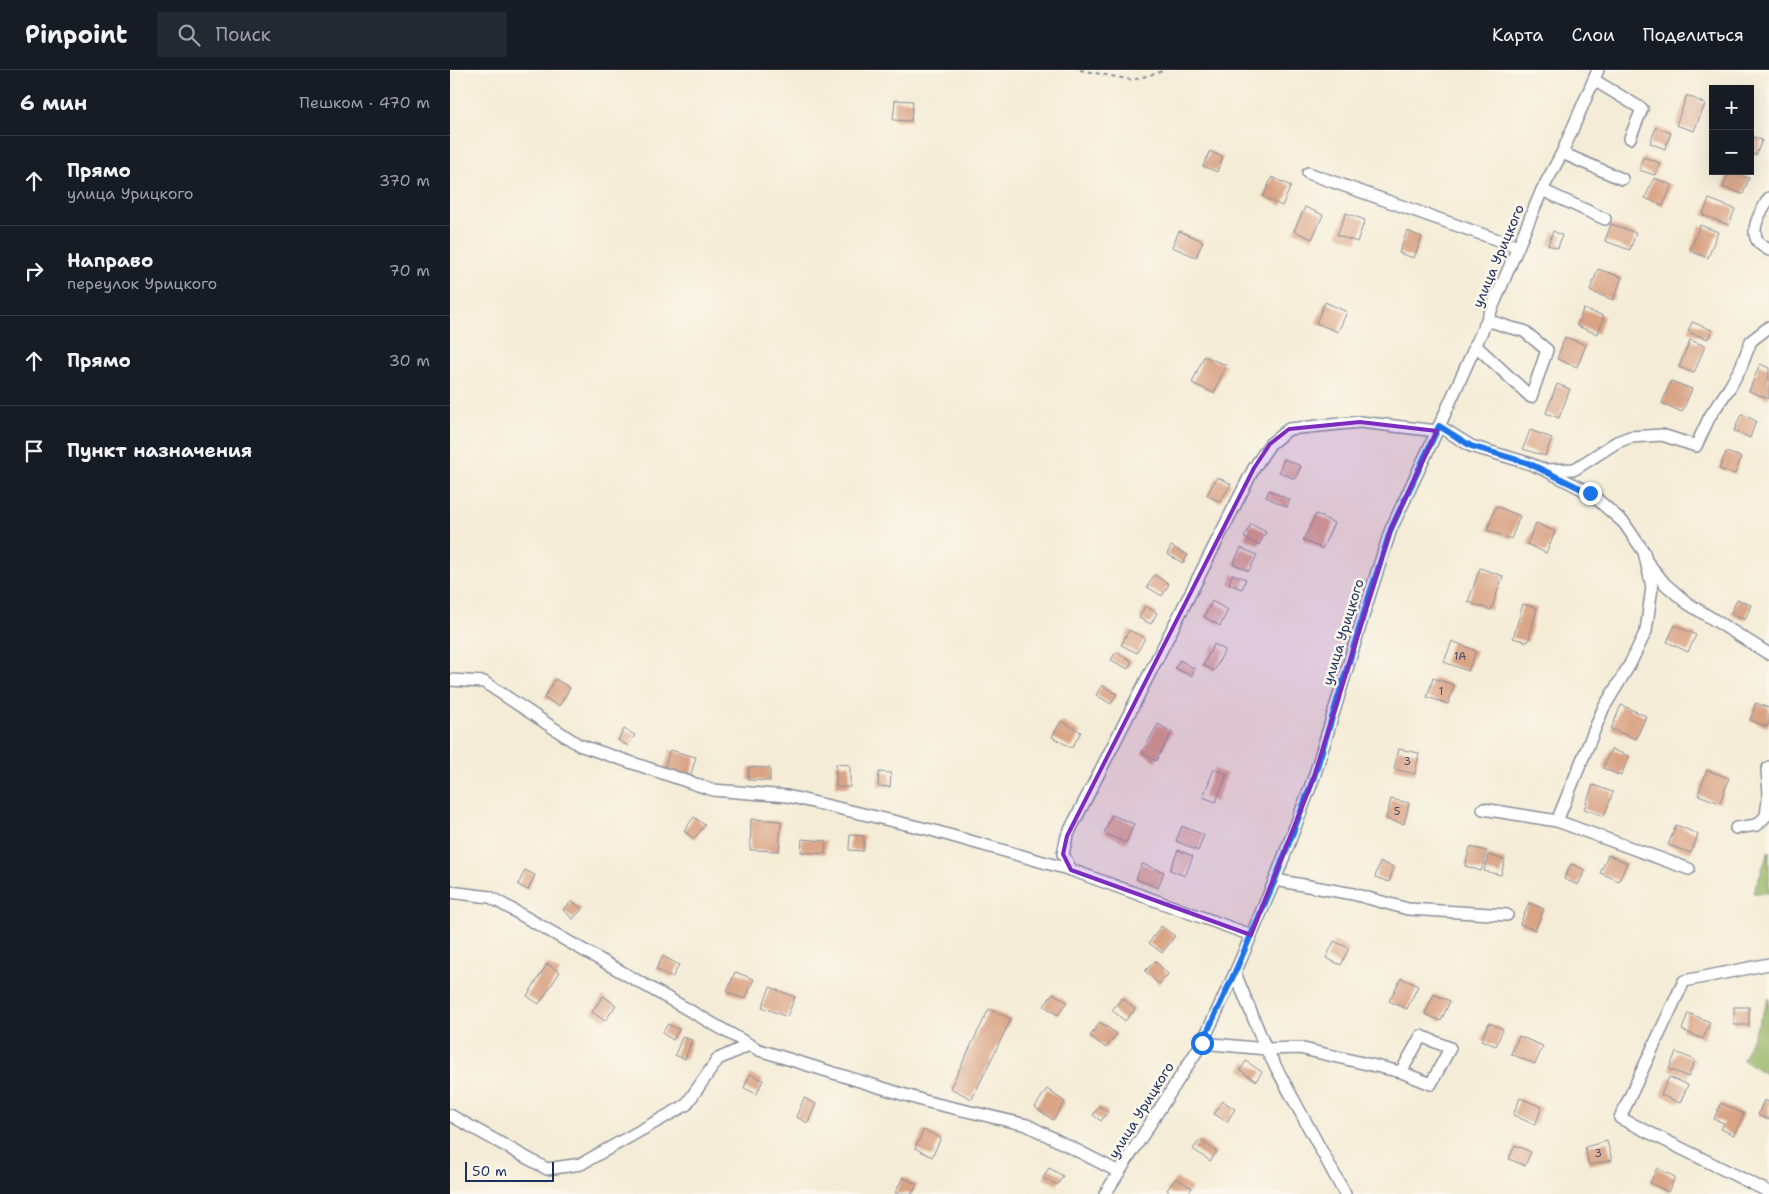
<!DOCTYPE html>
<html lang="ru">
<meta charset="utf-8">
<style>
body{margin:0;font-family:"Shantell Sans",sans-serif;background:#242831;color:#f1f3f6}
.controls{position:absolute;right:15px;top:15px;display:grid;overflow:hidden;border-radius:0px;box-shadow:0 5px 20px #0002}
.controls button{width:45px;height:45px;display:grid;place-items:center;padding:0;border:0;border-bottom:1px solid #363941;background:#171b24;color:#f1f3f6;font:25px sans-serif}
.scale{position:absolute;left:15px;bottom:12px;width:89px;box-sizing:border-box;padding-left:5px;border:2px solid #1b2f5e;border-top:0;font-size:14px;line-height:18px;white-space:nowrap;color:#1b2f5e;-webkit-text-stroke:4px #fbf7ec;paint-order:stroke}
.stop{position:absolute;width:15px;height:15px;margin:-11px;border:4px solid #1a73e8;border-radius:50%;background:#fff}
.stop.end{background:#1a73e8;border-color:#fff;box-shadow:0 1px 5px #0008}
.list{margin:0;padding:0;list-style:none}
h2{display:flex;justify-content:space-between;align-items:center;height:65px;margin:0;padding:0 20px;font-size:21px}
h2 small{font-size:16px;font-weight:400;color:#9ea1a6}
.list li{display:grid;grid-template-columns:32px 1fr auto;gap:15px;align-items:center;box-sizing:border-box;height:90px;padding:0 20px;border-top:1px solid #363941}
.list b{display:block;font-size:19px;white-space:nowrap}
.list p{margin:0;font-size:16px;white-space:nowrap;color:#9ea1a6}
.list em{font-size:16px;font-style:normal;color:#9ea1a6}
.icon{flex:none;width:28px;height:28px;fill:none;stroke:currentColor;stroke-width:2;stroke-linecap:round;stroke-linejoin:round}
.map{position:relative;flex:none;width:1319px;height:1124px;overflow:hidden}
header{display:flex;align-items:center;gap:30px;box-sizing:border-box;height:70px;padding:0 25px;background:#171b24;border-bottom:1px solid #363941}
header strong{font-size:24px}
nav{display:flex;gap:28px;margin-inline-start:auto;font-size:18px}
.search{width:350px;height:45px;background:#242831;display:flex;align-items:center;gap:12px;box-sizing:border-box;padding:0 18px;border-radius:0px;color:#9ea1a6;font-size:19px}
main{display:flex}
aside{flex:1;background:#171b24}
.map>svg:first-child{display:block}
.forest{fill:#99b668;stroke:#5a7263}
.building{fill:#d9a384}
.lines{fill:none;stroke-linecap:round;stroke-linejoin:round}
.minor-casing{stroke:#888e9a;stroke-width:14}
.path{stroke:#888e9a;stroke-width:2;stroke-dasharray:4 4;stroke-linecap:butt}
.minor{stroke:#fff;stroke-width:11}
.route{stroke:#1a73e8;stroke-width:6}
.marked{fill:#7b2cbf;fill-opacity:0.2;stroke:#7b2cbf;stroke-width:4;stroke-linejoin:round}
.labels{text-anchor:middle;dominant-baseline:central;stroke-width:5;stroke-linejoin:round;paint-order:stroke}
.number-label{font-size:11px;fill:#4a4c68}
.street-label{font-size:14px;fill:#1b2f5e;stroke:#fbf7ec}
</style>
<header>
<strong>Pinpoint</strong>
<div class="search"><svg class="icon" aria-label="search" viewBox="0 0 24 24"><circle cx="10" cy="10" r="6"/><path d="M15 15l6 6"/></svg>Поиск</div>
<nav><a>Карта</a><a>Слои</a><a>Поделиться</a></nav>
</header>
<main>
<aside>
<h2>6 мин<small>Пешком · 470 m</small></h2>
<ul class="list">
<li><svg class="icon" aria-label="ahead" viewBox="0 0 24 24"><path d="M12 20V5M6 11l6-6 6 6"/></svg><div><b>Прямо</b><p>улица Урицкого</p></div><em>370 m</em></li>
<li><svg class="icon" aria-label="right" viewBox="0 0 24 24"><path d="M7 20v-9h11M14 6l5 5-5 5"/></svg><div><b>Направо</b><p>переулок Урицкого</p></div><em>70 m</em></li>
<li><svg class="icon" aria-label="ahead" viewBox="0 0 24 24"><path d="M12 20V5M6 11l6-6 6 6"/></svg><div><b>Прямо</b></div><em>30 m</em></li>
<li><svg class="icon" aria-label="arrive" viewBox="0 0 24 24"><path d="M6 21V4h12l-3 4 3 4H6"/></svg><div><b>Пункт назначения</b></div></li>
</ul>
</aside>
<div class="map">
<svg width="1319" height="1124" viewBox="0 0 1319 1124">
<rect width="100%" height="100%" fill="#fbf7ec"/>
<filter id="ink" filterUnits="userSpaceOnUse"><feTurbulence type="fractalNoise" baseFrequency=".02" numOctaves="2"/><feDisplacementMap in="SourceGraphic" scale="10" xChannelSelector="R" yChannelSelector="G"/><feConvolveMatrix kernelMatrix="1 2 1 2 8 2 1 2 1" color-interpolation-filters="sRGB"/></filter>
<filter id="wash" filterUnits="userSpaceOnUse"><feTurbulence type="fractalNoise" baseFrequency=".0096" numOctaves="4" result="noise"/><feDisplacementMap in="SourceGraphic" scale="20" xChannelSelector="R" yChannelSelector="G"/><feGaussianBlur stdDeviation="1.12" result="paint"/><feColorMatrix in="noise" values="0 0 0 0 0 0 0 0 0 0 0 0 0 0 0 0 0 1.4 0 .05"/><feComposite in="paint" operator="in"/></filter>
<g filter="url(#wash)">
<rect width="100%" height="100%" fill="#f4ecd6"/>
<g class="forest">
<path d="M1319,781V823H1303Z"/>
<path d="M1319,928V1006L1293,990Z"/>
</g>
<g id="blocks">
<g class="building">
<path d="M1237,25L1255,34L1244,61L1226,55Z"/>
<path d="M445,30L463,31L461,51L443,50Z"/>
<path d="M1206,57L1221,63L1215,79L1200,73Z"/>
<path d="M1300,66L1312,70L1306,85L1300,83Z"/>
<path d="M760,81L773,87L767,102L753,96Z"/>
<path d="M1193,87L1210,93L1205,105L1189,100Z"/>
<path d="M1279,101L1299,108L1293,124L1273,117Z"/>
<path d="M822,107L841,116L832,136L813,127Z"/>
<path d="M1204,108L1222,115L1213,136L1195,128Z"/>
<path d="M1259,129L1285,139L1279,155L1253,145Z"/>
<path d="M855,137L873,145L862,169L844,161Z"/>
<path d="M896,143L915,150L907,172L887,165Z"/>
<path d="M1161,154L1186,163L1180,180L1155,171Z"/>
<path d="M1250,155L1268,162L1258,188L1240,181Z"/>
<path d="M729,161L753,171L746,187L722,177Z"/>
<path d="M957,161L972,167L964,188L949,183Z"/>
<path d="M1103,161L1112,165L1108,178L1098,175Z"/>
<path d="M1148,199L1172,207L1163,230L1140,221Z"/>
<path d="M875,232L897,242L888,262L866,253Z"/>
<path d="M1133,239L1154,246L1148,264L1127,256Z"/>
<path d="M1242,252L1262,260L1258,269L1238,262Z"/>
<path d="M1115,267L1136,275L1127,297L1107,289Z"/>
<path d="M1240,270L1255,276L1244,303L1229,297Z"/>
<path d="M754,286L776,295L764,323L742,313Z"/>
<path d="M1310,294L1319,298V329L1299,321Z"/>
<path d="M1221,311L1242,319L1232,342L1212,333Z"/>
<path d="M1107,314L1120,319L1109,348L1096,343Z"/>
<path d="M1291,344L1306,351L1300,368L1284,361Z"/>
<path d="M1080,360L1102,368L1095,386L1073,379Z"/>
<path d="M1276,382L1291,387L1285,404L1269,399Z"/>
<path d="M834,389L851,396L845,409L829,402Z"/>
<path d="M767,407L781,414L770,432L757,425Z"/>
<path d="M819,420L840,430L837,437L816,427Z"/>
<path d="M1046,436L1070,446L1061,469L1037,460Z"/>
<path d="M866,444L884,453L872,479L853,470Z"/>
<path d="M1086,453L1105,462L1096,483L1077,474Z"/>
<path d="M801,454L816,462L809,475L794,468Z"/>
<path d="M721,476L738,485L733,493L717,484Z"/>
<path d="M791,478L807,485L799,501L783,494Z"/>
<path d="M1030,498L1053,506L1041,540L1018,532Z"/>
<path d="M782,504L796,509L792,519L779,514Z"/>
<path d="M704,505L719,514L712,526L697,517Z"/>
<path d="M1287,529L1301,535L1295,550L1281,544Z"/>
<path d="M762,531L778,540L770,556L754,547Z"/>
<path d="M1073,534L1087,538L1078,572L1063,568Z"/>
<path d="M695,536L707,543L701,554L689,548Z"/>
<path d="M1225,555L1246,565L1238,582L1217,572Z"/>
<path d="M679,560L695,568L687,583L671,575Z"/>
<path d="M1002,571L1026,581L1018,601L994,592Z"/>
<path d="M764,574L775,580L764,601L753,595Z"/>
<path d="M666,582L682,591L678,599L661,590Z"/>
<path d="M730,590L745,599L741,606L725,598Z"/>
<path d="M983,608L1004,615L998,634L977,627Z"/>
<path d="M105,609L120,618L109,636L94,628Z"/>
<path d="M652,615L667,624L661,634L646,625Z"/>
<path d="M1306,633L1319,638V653L1317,657L1300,650Z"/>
<path d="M1171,635L1196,646L1186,669L1161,659Z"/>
<path d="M611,651L631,662L622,678L602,667Z"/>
<path d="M708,654L722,662L706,691L692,683Z"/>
<path d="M174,659L185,665L178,676L168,670Z"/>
<path d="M949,679L969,683L965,704L944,699Z"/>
<path d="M1161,679L1179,686L1171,706L1153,698Z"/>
<path d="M220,680L246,687L240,707L214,699Z"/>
<path d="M386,694L400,695V717H386Z"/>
<path d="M299,697L320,698V711L298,710Z"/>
<path d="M764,699L777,704L766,732L753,727Z"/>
<path d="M1257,700L1279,708L1270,733L1248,725Z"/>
<path d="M429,702L441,703L440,717L428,716Z"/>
<path d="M1143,715L1163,722L1154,746L1134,739Z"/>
<path d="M941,729L959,733L954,754L936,749Z"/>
<path d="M662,745L684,754L676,773L654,763Z"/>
<path d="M244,747L255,755L244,769L234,761Z"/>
<path d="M301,749L331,751L329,781L300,780Z"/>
<path d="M1226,755L1248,764L1241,783L1218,775Z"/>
<path d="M732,756L754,765L748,781L726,771Z"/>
<path d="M400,765L414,766L413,781L399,780Z"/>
<path d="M352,769L376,771L375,784L351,782Z"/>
<path d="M1020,777L1037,781L1031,801L1015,796Z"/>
<path d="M728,780L743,786L735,806L720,800Z"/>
<path d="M1038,785L1055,790L1051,805L1034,801Z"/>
<path d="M1158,785L1177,793L1169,811L1150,803Z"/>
<path d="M930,792L944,797L939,812L925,807Z"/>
<path d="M692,794L714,802L708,818L686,809Z"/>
<path d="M1121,794L1135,800L1128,815L1114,809Z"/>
<path d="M75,800L85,805L78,820L68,815Z"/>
<path d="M122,831L132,839L123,849L113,840Z"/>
<path d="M1079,833L1094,839L1085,860L1070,854Z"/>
<path d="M711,856L725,866L712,883L699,873Z"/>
<path d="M884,871L899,878L891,895L876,888Z"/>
<path d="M213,886L229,895L222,908L206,899Z"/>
<path d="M705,891L718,904L709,914L695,901Z"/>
<path d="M97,894L110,902L89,934L77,926Z"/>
<path d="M285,902L304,909L295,929L277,922Z"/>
<path d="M951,908L968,916L957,939L939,931Z"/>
<path d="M320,917L345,927L337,947L312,937Z"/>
<path d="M603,923L617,932L608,945L594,936Z"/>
<path d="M984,924L1000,931L991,951L975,944Z"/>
<path d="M153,926L166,935L155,951L142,942Z"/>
<path d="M672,928L685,939L675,951L662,940Z"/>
<rect x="1284" y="937" width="15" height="18"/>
<path d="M539,939L561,949L522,1029L500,1018Z"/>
<path d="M1238,943L1260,952L1253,969L1232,960Z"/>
<path d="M650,952L667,964L656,978L640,966Z"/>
<path d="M1039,953L1053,959L1046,976L1031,970Z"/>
<path d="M218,954L229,960L223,970L212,963Z"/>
<path d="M1069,966L1093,976L1085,994L1061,984Z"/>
<path d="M232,967L242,970L235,989L225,985Z"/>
<path d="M1226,982L1245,990L1238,1007L1219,999Z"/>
<path d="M796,991L812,1002L806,1011L790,1000Z"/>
<path d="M300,1004L313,1010L307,1024L294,1018Z"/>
<path d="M1219,1007L1238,1015L1230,1033L1211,1025Z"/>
<path d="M597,1019L615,1032L603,1050L585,1037Z"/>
<path d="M354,1028L366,1034L358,1053L346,1047Z"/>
<path d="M1070,1028L1092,1037L1085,1055L1063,1045Z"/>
<path d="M1314,1030L1319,1032V1050L1308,1045Z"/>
<path d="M773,1031L785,1039L777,1052L764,1044Z"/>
<path d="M1271,1033L1294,1044L1284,1065L1271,1059L1274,1053L1264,1049Z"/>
<path d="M649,1036L658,1042L651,1051L643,1045Z"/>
<path d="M474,1060L491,1068L482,1087L465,1078Z"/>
<path d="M750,1070L767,1082L760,1091L743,1079Z"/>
<path d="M1157,1071L1162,1090L1139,1095L1135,1077Z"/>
<path d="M1065,1075L1081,1082L1075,1096L1059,1089Z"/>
<path d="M599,1098L613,1106L607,1115L593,1108Z"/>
<path d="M1207,1098L1225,1107L1218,1122L1200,1113Z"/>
<path d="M453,1107L467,1115L462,1124L445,1123Z"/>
<path d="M726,1108L742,1118L738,1124H722L717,1120Z"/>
</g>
</g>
</g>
<g filter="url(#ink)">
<use href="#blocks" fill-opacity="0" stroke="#888e9a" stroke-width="1"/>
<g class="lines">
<defs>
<g id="minor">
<path d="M1144,10L1192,39L1180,68"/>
<path d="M1112,83L1172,109"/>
<path d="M858,103L1068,177"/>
<path d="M1092,120L1155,149"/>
<path d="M1319,128C1312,140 1298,160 1309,173C1312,176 1316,178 1319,180"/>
<path d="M1025,275L1081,327L1097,280L1074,261L1058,257L1037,250"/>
<path d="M989,356L1021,376L1078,393L1095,400L1125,399L1167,372L1180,367L1212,365L1246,376L1260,346L1280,317L1291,297L1301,271L1319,257"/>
<path d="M1095,400L1140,423L1174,453L1194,482L1202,517L1196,561L1180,594L1153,639L1107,751L1239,799"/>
<path d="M1198,493L1215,514L1237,533L1319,584"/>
<path d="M0,610L34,612L129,675L263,720L337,726L481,760L621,800L801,865"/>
<path d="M1033,739L1107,751"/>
<path d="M1286,758L1307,755L1316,746L1319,722L1317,700L1319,697"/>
<path d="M621,800L613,784L617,766L804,398L820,374L839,359L910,352L987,361"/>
<path d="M825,810L903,824L958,839L1057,845"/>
<path d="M0,822L40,827L309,980L478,1032L577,1055L669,1102"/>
<path d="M1319,894L1234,911L1170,1048L1319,1122"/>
<path d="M785,903L816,979L849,978L951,1002L981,1014L1000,978L971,966L951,1002"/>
<path d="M752,973L816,979L895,1124"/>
<path d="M0,1045L97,1099L131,1094L236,1035L268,989L299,975"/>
<path d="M655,1124L752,973L785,903L825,810L864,707L918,530L941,459L987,361L1037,250L1092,120L1112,83L1148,0"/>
</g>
</defs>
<use href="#minor" class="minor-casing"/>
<path class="path" d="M630,0L683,10L716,0"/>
<use href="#minor" class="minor"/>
</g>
</g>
<g class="lines" filter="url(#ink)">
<path class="route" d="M752,973L785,902L825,810L864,707L918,530L941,459L989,356L1021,376L1078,393L1140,423"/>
</g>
<path class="marked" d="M910,352L987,361L941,459L864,707L801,865L621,800L613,784L617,766L804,398L820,374L839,359Z"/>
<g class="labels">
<g class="number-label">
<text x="1010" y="586">1А</text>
<text x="991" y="621">1</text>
<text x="957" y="691">3</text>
<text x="947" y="741">5</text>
<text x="1148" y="1083">3</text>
</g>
<g class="street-label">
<text transform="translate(1048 186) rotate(-67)">улица Урицкого</text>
<text transform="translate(893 562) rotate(-73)">улица Урицкого</text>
<text transform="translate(691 1040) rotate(-58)">улица Урицкого</text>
</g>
</g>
</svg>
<div class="controls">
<button>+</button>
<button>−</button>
</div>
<div class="scale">50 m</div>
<div class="stop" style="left:752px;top:973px"></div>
<div class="stop end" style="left:1140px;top:423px"></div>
</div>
</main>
